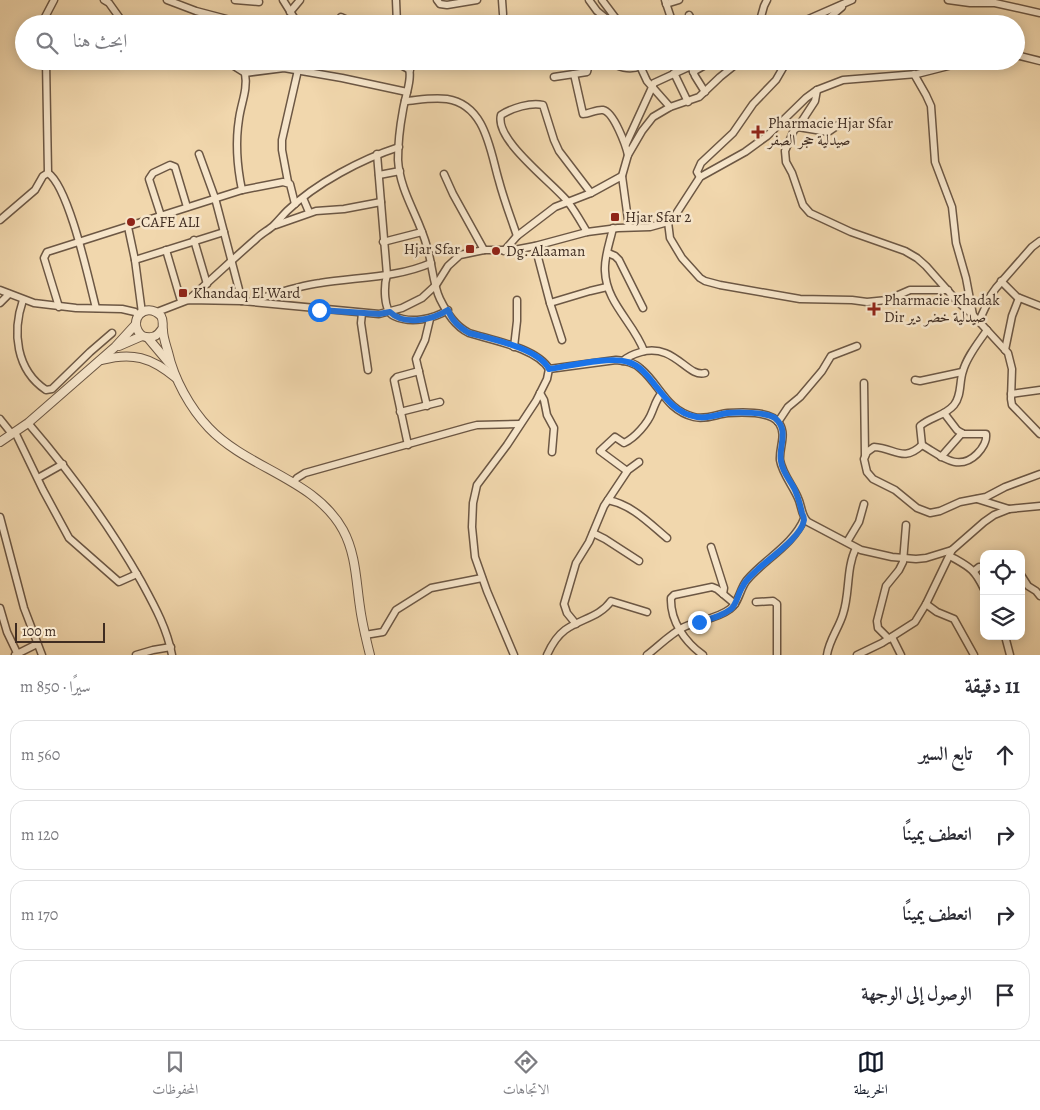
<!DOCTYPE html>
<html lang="ar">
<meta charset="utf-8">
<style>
body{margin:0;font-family:Alegreya,Amiri,serif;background:#f2f2f3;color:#2b2b33;direction:rtl}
.controls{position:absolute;right:15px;bottom:15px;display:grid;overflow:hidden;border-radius:10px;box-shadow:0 2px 12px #0003}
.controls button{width:45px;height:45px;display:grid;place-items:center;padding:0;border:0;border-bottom:1px solid #e1e1e2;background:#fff;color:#2b2b33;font:25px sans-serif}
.scale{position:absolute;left:15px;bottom:12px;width:90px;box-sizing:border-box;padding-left:5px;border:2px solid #3f2c21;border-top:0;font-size:14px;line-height:18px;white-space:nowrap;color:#3f2c21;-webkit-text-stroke:4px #f6e5ca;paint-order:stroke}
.stop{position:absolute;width:15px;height:15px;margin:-11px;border:4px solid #1a73e8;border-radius:50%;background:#fff}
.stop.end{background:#1a73e8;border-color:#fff;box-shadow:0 1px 5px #0008}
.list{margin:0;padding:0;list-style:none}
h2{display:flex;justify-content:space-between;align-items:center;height:65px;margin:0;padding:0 20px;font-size:21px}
h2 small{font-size:16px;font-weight:400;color:#7c7c81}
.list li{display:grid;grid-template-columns:32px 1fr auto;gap:15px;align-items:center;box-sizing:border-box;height:70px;margin:0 10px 10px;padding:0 10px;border:1px solid #e1e1e2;border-radius:15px}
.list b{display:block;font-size:19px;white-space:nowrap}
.list em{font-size:16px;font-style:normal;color:#7c7c81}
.icon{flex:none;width:28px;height:28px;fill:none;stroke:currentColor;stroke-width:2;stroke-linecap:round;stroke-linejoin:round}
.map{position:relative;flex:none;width:1040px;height:655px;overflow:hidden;direction:ltr}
.search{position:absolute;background:#fff;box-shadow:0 2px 12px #0003;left:15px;right:15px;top:15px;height:55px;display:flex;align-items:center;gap:12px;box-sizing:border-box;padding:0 18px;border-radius:28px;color:#7c7c81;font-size:19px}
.sheet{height:385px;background:#fff}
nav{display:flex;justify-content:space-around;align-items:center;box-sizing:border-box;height:70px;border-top:1px solid #e1e1e2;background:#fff;font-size:14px;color:#7c7c81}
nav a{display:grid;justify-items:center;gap:2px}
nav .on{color:#111827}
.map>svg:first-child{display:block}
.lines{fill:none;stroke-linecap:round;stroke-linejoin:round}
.minor-casing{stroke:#6c5744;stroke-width:9}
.tertiary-casing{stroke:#6c5744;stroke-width:10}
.minor{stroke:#f6e5ca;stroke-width:6}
.tertiary{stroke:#f6e5ca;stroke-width:8}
.route{stroke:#1a73e8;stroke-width:6}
.poi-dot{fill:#8f2418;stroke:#f6e5ca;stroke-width:2}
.labels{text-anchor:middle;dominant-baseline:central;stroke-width:5;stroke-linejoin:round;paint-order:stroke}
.poi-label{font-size:15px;fill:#3f2c21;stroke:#f6e5ca;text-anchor:start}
</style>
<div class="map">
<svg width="1040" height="655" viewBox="0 0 1040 655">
<rect width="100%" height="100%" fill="#f1d7ad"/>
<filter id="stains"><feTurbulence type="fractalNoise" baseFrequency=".004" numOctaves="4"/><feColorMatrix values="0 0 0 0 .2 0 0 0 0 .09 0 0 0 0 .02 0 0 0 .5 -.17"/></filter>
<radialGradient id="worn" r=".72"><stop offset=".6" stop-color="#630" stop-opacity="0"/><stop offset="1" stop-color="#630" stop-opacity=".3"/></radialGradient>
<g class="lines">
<defs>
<g id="minor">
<path d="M104,0L109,3L124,24"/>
<path d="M167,0L196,11L234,21V24"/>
<path d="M235,0L259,2"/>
<path d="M283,0L298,24"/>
<path d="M396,0L397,24"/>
<path d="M437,0L440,4L447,5L477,0"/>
<path d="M502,0L503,14"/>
<path d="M589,0L597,11L613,24"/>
<path d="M602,0L620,24"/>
<path d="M665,0L673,24"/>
<path d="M948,0L970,3H995L1040,13"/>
<path d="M666,4L679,0"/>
<path d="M290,12L300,0"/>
<path d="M689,15L694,24"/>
<path d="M341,17L356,24"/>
<path d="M45,24L44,19L54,0"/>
<path d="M759,24L764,6L767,0"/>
<path d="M797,24L852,0"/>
<path d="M820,24L829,18L842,7"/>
<path d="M1016,55L1040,61"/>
<path d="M46,61L48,173"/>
<path d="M226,61L245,73C248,90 241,103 239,119C235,144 237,166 242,190"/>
<path d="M394,61L410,70"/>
<path d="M408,61C413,80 406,92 403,110C400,126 398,144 398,160C400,193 419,216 427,247C432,262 433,285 440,299C447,313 455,326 469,333C491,340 537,348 549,369L547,379L536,401L507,445L477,485L473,503L472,527L475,557L487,591L514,655"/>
<path d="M562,61L566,65L582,61"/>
<path d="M609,61C617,67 630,71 640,66L647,81L670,107"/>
<path d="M689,61L695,76L705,92"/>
<path d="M640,66L649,61"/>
<path d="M693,72L712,61"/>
<path d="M245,73L284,68L342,78L407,92"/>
<path d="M245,73L249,61"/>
<path d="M674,73L688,102"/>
<path d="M574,74L587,72L588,68L587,61"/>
<path d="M914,74L926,95L931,106L935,162L952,207L956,243L966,278L973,315"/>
<path d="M554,77L574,74L583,114C589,114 597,109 603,110C614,112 626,146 628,155"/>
<path d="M817,90L815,101L798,127L794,130L785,151L786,162L792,173L803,205L810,213L851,232L905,251L917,258L926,266L957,301L973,315L1008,353L1012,369L1011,399L1012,405L1040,434"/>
<path d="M405,101C418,100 433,97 447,99C486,105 490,151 499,181C504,200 511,218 517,236"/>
<path d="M798,127L828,132L844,121"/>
<path d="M626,144L654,83L691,66"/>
<path d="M199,154L215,198L242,301"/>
<path d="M377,154L387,275C384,285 383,311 394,316C411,324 433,319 448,310"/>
<path d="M444,174L453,194L484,250"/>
<path d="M379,175L400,171"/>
<path d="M622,176L628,155L642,131L653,117L670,107L699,97L720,77L740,61"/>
<path d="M700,177L697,172L701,163L733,133L753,104L776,80L787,61"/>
<path d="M288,182L282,150V140L298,70"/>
<path d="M303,198L309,212"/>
<path d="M161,216L149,179L153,173L170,165L175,167L187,207"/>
<path d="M0,220L35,190L43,176L48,173C69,187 89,281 96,308"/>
<path d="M668,222L670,238L682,258L700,278L705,281L720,285L800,299L852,300L867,302L887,300L910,290H948"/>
<path d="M276,225L316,211L344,209L381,202"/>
<path d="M128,227L135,260L142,313"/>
<path d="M613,228C610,242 604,257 605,271C606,303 634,323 644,351"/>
<path d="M587,232C581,222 575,211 568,202C553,183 494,140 501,115C512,108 531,102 543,105L554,140L559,151L591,193"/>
<path d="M194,240L207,284"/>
<path d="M383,242L422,232"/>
<path d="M535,246L550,303L562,340"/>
<path d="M166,250L181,301"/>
<path d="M504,251L517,236L555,207L591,193L622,176L629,227"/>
<path d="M608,253L615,256L619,260L643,308"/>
<path d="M135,260L224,232"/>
<path d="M1001,281L1017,297L1040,306"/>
<path d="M0,290L34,303L76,308L122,309L135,312L138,316"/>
<path d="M23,300C12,332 16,370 46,390L52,389L90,352L112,333"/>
<path d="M188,300C211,280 233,259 256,239C262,233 269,230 274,225C279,220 283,215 287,211C316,183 362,159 399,147"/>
<path d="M252,301C275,294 297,286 320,283C357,277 397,278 431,263"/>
<path d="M0,303L9,294"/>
<path d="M550,303L590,291L607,287"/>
<path d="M59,307L44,258L47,252L242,190L283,182L290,184L295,204"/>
<path d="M157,312L188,300L242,301L379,314L402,308L422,298L436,285L448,266L460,255L484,250H514L535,246L587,232L618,228L650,227L668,222L676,214L700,177L745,152L767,136L806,98L817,90L843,80L917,74L968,61"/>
<path d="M362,313L361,323L368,370"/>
<path d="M979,321L991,295L996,288L1032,247L1040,241"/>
<path d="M514,347L517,321V300"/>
<path d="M1005,350L1012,316L1019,298"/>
<path d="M623,361C628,356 634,354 641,352C675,343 687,378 705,373"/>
<path d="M549,369L616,360C625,361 634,362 641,369C660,385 666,410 694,417C706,420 717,414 728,413C741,412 771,411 779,423C787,435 779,447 780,460C782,473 793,486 798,498C802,506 801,516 808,522L861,550L892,557L916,559L926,558L952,550"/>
<path d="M915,380L920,381L962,372"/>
<path d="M864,383L865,455"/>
<path d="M540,393L544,400L547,415L554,428L552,452"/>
<path d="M1011,394L1040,390"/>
<path d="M427,406L416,359L425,340L430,319"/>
<path d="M400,412L440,402"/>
<path d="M0,419L12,434"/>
<path d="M778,422L788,407L800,397L822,371L831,356L857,346"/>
<path d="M28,423C71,473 108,523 141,581C154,605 167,628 172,655"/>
<path d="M15,432L43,490L69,538L119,582L137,574"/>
<path d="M408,445L394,380L397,377L419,371"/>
<path d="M922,445C903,463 895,448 874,447L867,452L864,459L867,472L873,479L895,490L917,508L930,513L940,511L960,502L986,497L1005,487L1040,474"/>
<path d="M922,445L920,426C930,417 945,416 954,405C962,395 959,382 963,371C967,356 979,342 987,330"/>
<path d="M922,445C940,455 958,473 977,454C982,449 987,441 986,434H963L957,430L944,413"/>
<path d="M941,457L962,433"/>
<path d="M627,471L600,451L615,437L624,443C635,438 648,423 652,412C655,405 656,400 661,394"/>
<path d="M38,478L63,464"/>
<path d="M293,483L297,478L305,473L469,427L477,425L520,424"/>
<path d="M977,499L1009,509"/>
<path d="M608,500C632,505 648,522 667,538"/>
<path d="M0,517L24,608L42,655"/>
<path d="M593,533L605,539L639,561"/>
<path d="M847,542L859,522L864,504"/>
<path d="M711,547L724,588L723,594"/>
<path d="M950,556C969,567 974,568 984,589"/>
<path d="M974,571L979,567L984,568"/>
<path d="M1021,575L1028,586L1036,591L1040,596"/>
<path d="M756,602L773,601L777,604V655"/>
<path d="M926,604L937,612L954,619L974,655"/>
<path d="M0,608L7,632L18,655"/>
<path d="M576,624L567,613L564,604L576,563L589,542L604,506L628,470L639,462"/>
<path d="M365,635L383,632L396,610L431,588L482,578"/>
<path d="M1005,636L1010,655"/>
<path d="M892,637L901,655"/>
<path d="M889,639L878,628L877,621L886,586L899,570L903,562L906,525"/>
<path d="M15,655L37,644"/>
<path d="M136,655L153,650L171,647"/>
<path d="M547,655C551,646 557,636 565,630C580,619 600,617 611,601L647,612"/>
<path d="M647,655C659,646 670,634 684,627C699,620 717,619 730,609C739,603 740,588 747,580C765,559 793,545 804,519"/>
<path d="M703,655C685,642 670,621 671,598L674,595L712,587L717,589L735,604"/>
<path d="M827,655C829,640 839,628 843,614C850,593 846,568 856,548"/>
<path d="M857,655L882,643L915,622L926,604L952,550L984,522L994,515L1009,509L1040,506"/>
</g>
<g id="tertiary">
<path d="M162,329C157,337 151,339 142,336C126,321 145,300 161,316C164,321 162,324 163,330C163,337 166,345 168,352C174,379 190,408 209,428C248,469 315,479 343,530C356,554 356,581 360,607C362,623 366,639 370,655"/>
<path d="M148,338L169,363"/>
<path d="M119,346L142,336"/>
<path d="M102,360C132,352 151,357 176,378"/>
<path d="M0,442L28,423L115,347L136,324"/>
</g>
</defs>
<use href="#minor" class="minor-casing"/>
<use href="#tertiary" class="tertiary-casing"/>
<use href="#minor" class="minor"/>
<use href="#tertiary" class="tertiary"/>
</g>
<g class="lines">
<path class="route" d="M319,310L379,314L390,312C404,326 432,320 448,310C452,321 459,327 469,333C491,339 538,348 549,369C569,366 610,356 628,362C654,369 662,412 697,417C707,419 716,415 727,413C737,412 767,412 775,418C790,431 778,447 781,461C782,471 789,479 794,488C798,496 800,504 802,513C803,515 804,518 804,520C802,536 770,558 758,569C753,574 746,579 743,586C738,593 737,604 731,609C722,616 710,619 699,622"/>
</g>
<g class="poi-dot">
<path d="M755.5 124.5h5v5h5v5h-5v5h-5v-5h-5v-5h5z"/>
<rect x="610" y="212" width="10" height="10" rx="2.5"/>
<circle cx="131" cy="222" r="5"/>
<rect x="465" y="244" width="10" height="10" rx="2.5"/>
<circle cx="496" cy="251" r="5"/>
<rect x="178" y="288" width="10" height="10" rx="2.5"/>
<path d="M871.5 301.5h5v5h5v5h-5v5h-5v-5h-5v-5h5z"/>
</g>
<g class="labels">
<g class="poi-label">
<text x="768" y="123">Pharmacie Hjar Sfar<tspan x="768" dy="17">صيدلية حجر الصفر</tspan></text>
<text x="625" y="217">Hjar Sfar 2</text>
<text x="141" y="222">CAFE ALI</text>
<text x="460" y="249" text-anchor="end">Hjar Sfar</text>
<text x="506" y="251">Dg. Alaaman</text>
<text x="193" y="293">Khandaq El Ward</text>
<text x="884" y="300">Pharmacie Khadak<tspan x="884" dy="17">Dir صيدلية خضر دير</tspan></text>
</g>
</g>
<rect width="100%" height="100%" filter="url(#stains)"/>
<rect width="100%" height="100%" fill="url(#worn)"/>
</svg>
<div class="controls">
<button><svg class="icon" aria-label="locate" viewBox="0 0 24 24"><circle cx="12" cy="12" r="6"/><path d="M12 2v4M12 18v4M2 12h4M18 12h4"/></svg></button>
<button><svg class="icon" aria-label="layers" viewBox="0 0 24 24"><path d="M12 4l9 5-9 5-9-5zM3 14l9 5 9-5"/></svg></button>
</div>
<div class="scale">100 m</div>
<div class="stop" style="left:319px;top:310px"></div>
<div class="stop end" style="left:699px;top:622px"></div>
<div class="search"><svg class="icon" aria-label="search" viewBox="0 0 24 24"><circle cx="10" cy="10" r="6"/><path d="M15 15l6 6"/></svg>ابحث هنا</div>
</div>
<section class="sheet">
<h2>11 دقيقة<small>سيرًا · 850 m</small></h2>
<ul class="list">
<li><svg class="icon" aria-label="ahead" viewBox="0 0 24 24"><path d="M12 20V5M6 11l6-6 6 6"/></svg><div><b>تابع السير</b></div><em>560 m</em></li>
<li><svg class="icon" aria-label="right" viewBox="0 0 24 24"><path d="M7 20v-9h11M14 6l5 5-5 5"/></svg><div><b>انعطف يمينًا</b></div><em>120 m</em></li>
<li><svg class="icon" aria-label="right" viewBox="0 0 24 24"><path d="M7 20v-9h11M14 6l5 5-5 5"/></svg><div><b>انعطف يمينًا</b></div><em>170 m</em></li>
<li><svg class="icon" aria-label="arrive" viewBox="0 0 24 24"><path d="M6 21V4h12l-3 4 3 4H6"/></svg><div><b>الوصول إلى الوجهة</b></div></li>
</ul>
</section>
<nav>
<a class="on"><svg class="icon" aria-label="map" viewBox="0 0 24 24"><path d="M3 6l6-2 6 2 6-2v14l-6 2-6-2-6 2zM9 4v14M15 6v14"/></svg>الخريطة</a>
<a><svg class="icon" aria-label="directions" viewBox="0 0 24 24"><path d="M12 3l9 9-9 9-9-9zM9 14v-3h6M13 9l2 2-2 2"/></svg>الاتجاهات</a>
<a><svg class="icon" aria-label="saved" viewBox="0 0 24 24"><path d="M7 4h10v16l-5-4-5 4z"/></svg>المحفوظات</a>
</nav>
